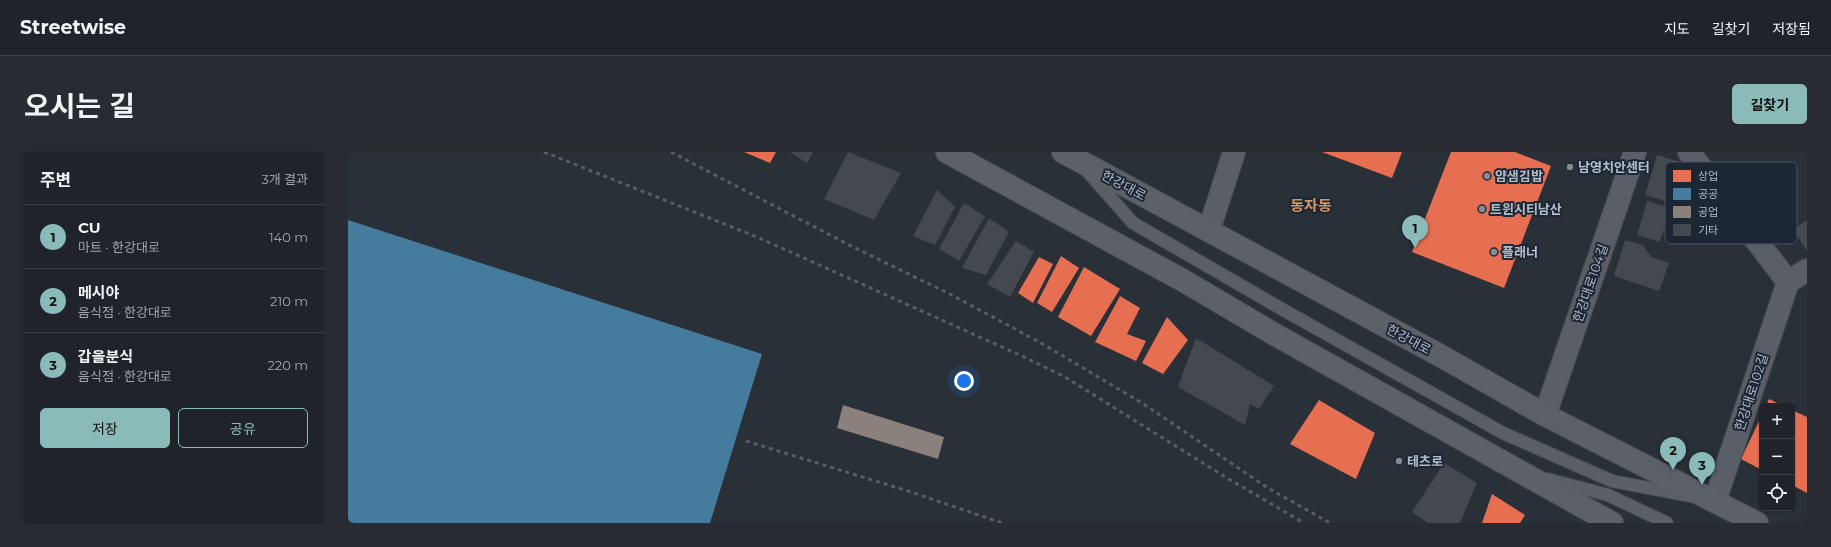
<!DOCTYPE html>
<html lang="ko">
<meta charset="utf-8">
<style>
body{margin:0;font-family:Montserrat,"Noto Sans KR",sans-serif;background:#282c32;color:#f1f3f6}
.controls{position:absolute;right:12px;bottom:12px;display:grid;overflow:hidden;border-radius:6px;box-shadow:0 1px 3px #0004}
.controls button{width:36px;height:36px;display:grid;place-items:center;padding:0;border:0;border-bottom:1px solid #3d4147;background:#20242a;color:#f1f3f6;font:20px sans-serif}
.you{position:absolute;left:616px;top:229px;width:14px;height:14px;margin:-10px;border:3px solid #fff;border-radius:50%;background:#1a73e8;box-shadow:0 0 0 6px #1a73e833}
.badge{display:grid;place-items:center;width:26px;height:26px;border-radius:50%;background:#8bbbb9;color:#111;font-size:13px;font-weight:700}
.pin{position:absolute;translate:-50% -33px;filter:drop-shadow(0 1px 2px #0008)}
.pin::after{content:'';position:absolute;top:21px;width:14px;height:12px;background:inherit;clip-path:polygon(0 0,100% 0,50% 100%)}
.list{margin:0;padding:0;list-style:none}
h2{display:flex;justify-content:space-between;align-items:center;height:52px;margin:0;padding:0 16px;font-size:17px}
h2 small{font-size:13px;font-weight:400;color:#a2a4a8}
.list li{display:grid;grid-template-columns:26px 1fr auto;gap:12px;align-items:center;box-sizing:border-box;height:64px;padding:0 16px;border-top:1px solid #3d4147}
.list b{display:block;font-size:15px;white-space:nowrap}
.list p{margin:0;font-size:13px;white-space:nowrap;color:#a2a4a8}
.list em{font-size:13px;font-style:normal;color:#a2a4a8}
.actions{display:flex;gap:8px;padding:12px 16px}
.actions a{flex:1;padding:9px 0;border:1px solid #8bbbb9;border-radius:6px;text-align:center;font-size:14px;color:#8bbbb9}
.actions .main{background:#8bbbb9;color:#111}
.icon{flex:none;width:22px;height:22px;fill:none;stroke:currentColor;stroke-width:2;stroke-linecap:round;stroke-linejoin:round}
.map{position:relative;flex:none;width:1459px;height:371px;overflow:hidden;border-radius:6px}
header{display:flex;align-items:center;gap:24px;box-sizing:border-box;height:56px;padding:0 20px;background:#20242a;border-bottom:1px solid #3d4147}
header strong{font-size:19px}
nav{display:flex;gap:22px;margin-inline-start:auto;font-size:14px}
.intro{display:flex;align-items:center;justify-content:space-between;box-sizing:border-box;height:96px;padding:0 24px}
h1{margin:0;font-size:28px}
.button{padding:10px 18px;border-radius:6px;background:#8bbbb9;color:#111;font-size:14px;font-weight:700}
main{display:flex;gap:24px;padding:0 24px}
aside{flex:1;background:#20242a;border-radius:6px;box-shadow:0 1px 3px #0004}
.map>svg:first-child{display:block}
.shops{fill:#e76f51}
.public{fill:#457b9d}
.industry{fill:#8a817c}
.building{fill:#444950}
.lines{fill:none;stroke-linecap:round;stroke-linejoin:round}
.service-casing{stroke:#484c53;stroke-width:14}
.minor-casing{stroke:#484c53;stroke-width:24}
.primary-casing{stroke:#484c55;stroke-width:24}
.service{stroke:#5a5e66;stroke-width:12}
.minor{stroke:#5a5e66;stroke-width:22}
.primary{stroke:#5c6168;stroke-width:22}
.rail{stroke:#595d64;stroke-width:3;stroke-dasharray:4 4;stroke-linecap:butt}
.poi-dot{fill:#848b96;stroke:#1d2633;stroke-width:1.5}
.labels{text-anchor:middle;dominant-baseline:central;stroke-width:4;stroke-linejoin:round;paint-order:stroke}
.poi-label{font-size:13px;font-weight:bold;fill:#b4bcc9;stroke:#1d2633;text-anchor:start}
.street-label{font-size:13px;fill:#b4bcc9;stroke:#1d2633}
.quarter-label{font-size:15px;font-weight:bold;fill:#d59563;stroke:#1d2633}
.key{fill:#1d2633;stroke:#4a5360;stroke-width:1}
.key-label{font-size:11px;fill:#b4bcc9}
</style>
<header>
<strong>Streetwise</strong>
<nav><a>지도</a><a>길찾기</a><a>저장됨</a></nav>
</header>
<div class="intro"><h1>오시는 길</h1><a class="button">길찾기</a></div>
<main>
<aside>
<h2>주변<small>3개 결과</small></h2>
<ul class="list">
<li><span class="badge">1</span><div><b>CU</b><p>마트 · 한강대로</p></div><em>140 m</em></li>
<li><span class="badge">2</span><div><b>메시야</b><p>음식점 · 한강대로</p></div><em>210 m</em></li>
<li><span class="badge">3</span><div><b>갑을분식</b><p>음식점 · 한강대로</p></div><em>220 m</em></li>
</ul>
<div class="actions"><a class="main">저장</a><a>공유</a></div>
</aside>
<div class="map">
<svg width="1459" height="371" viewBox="0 0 1459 371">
<rect width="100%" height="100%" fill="#2a3038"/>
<g class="shops">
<path d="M396,0H428L422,11Z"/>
<path d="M974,0H1054L1044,26Z"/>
<path d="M1103,0H1167L1203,14L1156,136L1064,100Z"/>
<path d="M713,104L731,116L704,160L689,151Z"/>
<path d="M691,105L705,112L685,151L670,141Z"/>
<path d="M736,115L772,137L743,184L710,165Z"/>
<path d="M772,144L792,156L779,182L798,189L788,209L747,190Z"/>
<path d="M819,165L840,188L815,222L794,211Z"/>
<path d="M1421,247L1436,254H1418Z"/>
<path d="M971,248L1027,281L1008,327L942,292Z"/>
<path d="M1444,258L1459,265V341L1444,333Z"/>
<path d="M1414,263V318L1393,307Z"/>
<path d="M1144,342L1177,363L1172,371H1134Z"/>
</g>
<path class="public" d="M0,68L414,202L362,371H0Z"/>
<path class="industry" d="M495,253L596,285L590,307L489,276Z"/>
<g class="building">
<path d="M442,0H465L459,11Z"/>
<path d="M500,0L553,21L526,68L476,47Z"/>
<path d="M1309,3L1339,12L1327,52L1297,43Z"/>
<path d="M589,38L607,55L587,93L565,84Z"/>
<path d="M1299,49L1323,56L1312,90L1289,83Z"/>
<path d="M616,51L637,64L611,109L591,97Z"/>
<path d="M641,66L661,80L638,123L614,116Z"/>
<path d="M1459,68V99L1445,77Z"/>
<path d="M1277,88L1295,93L1303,105L1321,111L1311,139L1266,124Z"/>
<path d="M668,89L686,100L662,145L639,132Z"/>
<path d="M848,186L926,234L911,257L902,252L897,273L830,235Z"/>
<path d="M1096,311L1129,331L1112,371H1080L1064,360Z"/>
</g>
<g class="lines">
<defs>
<g id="service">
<path d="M739,19L785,71L939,160L1155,281L1264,329L1342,344"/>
<path d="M1199,327L1260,343L1319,371"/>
</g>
<g id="minor">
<path d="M1341,0L1440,130"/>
<path d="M861,78L886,0"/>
<path d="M1197,263L1287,0"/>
<path d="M1367,349L1440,130L1459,118"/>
</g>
<g id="primary">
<path d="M599,0L836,129L926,182L1264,371"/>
<path d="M715,0L1093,204L1197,263L1409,371"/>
</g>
</defs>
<use href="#service" class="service-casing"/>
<use href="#minor" class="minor-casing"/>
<use href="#primary" class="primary-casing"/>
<use href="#service" class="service"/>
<use href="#minor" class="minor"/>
<use href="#primary" class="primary"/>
<g class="rail">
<path d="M196,0L409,85L674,204L717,225L879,326L956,371"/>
<path d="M323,0L505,95L600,141L693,191L794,251L920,336L982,371"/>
<path d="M398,289L560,339L654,371"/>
</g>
</g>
<g class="poi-dot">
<circle cx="1222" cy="15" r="4"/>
<circle cx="1139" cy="24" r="4"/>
<circle cx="1134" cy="57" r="4"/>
<circle cx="1146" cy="100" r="4"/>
<circle cx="1051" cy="309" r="4"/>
</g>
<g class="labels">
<g class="poi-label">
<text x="1230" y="15">남영치안센터</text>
<text x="1147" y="24">얌샘김밥</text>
<text x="1142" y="57">트윈시티남산</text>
<text x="1154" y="100">플래너</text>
<text x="1059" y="309">테츠로</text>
</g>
<g class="street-label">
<text transform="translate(776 33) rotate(28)">한강대로</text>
<text transform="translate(1242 131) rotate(-71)">한강대로104길</text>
<text transform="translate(1061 187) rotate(28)">한강대로</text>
<text transform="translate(1403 240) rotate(-72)">한강대로102길</text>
</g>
<g class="quarter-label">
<text x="963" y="53">동자동</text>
</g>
</g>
<rect x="1317" y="10" width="132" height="82" rx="6" class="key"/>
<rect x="1325" y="18" width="18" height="12" fill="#e76f51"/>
<rect x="1325" y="36" width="18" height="12" fill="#457b9d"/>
<rect x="1325" y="54" width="18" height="12" fill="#8a817c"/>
<rect x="1325" y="72" width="18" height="12" fill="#444950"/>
<g class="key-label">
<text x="1350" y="28">상업</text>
<text x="1350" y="46">공공</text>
<text x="1350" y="64">공업</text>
<text x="1350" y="82">기타</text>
</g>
</svg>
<div class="controls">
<button>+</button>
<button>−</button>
<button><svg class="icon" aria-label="locate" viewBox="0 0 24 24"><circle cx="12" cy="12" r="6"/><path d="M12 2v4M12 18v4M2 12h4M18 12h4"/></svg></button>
</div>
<div class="you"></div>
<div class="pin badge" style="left:1067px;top:96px">1</div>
<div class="pin badge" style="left:1325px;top:318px">2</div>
<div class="pin badge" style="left:1354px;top:333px">3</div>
</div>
</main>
